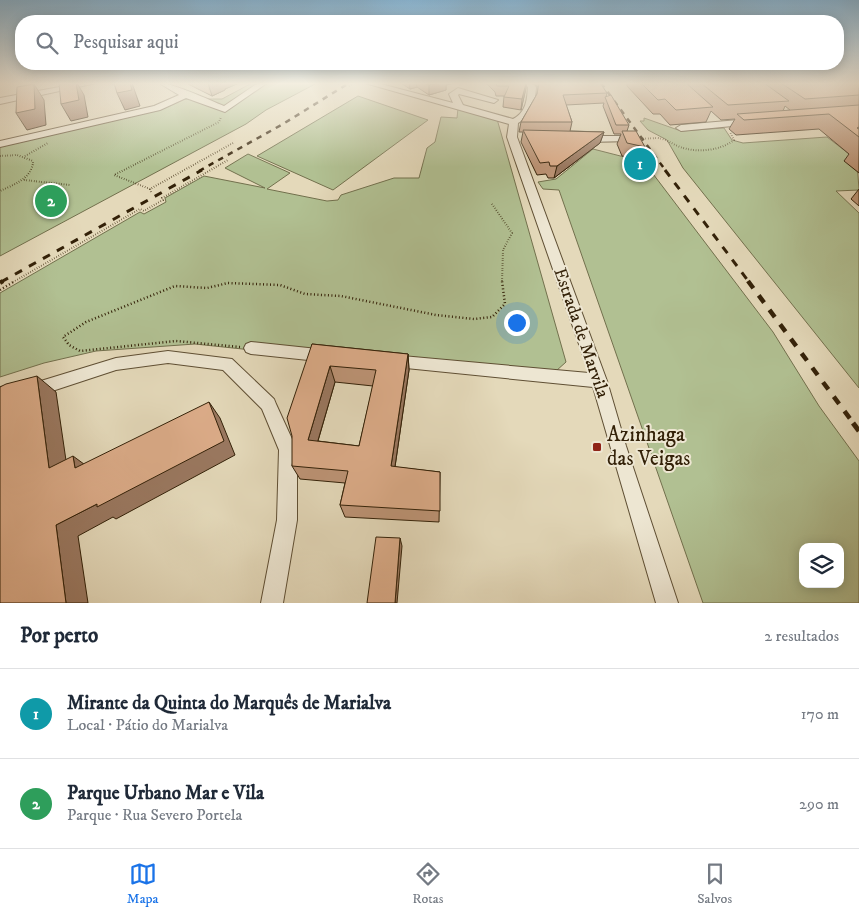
<!DOCTYPE html>
<html lang="pt">
<meta charset="utf-8">
<style>
body{margin:0;font-family:"IM FELL DW Pica",serif;background:#f6f6f7;color:#1f2937}
.controls{position:absolute;right:15px;bottom:15px;display:grid;overflow:hidden;border-radius:10px;box-shadow:0 2px 12px #0003}
.controls button{width:45px;height:45px;display:grid;place-items:center;padding:0;border:0;border-bottom:1px solid #e0e1e3;background:#fff;color:#1f2937;font:25px sans-serif}
.you{position:absolute;left:516px;top:322px;width:18px;height:18px;margin:-12px;border:4px solid #fff;border-radius:50%;background:#1a73e8;box-shadow:0 0 0 8px #1a73e833}
.badge{display:grid;place-items:center;width:32px;height:32px;border-radius:50%;background:#1a73e8;color:#fff;font-size:16px;font-weight:700}
.pin{position:absolute;translate:-50% -50%;border:2px solid #fff;box-shadow:0 1px 5px #0006}
.list{margin:0;padding:0;list-style:none}
h2{display:flex;justify-content:space-between;align-items:center;height:65px;margin:0;padding:0 20px;font-size:21px}
h2 small{font-size:16px;font-weight:400;color:#747a83}
.list li{display:grid;grid-template-columns:32px 1fr auto;gap:15px;align-items:center;box-sizing:border-box;height:90px;padding:0 20px;border-top:1px solid #e0e1e3}
.list b{display:block;font-size:19px;white-space:nowrap}
.list p{margin:0;font-size:16px;white-space:nowrap;color:#747a83}
.list em{font-size:16px;font-style:normal;color:#747a83}
.icon{flex:none;width:28px;height:28px;fill:none;stroke:currentColor;stroke-width:2;stroke-linecap:round;stroke-linejoin:round}
.map{position:relative;flex:none;width:859px;height:603px;overflow:hidden}
.search{position:absolute;background:#fff;box-shadow:0 2px 12px #0003;left:15px;right:15px;top:15px;height:55px;display:flex;align-items:center;gap:12px;box-sizing:border-box;padding:0 18px;border-radius:20px;color:#747a83;font-size:19px}
.sheet{height:245px;background:#fff}
nav{display:flex;justify-content:space-around;align-items:center;box-sizing:border-box;height:70px;border-top:1px solid #e0e1e3;background:#fff;font-size:14px;color:#747a83}
nav a{display:grid;justify-items:center;gap:2px}
nav .on{color:#1a73e8}
.map>svg:first-child{display:block}
.green{fill:#b1c092;stroke:#72704d;fill-rule:evenodd}
.lines{fill:none;stroke-linecap:round;stroke-linejoin:round}
.minor-casing{stroke:#5f4f34;stroke-width:2}
.path-far1{stroke:#332108;stroke-width:2;stroke-dasharray:0.5 2;stroke-linecap:butt}
.path{stroke:#332108;stroke-width:2.5;stroke-dasharray:1 2.5;stroke-linecap:butt}
.minor{fill:#ede6d2;fill-rule:evenodd}
.rail-far3{stroke:#332108;stroke-width:2.5;stroke-dasharray:5.5 5.5;stroke-linecap:butt}
.rail-far2{stroke:#332108;stroke-width:3;stroke-dasharray:8 8;stroke-linecap:butt}
.rail-far1{stroke:#332108;stroke-width:4.5;stroke-dasharray:9 9;stroke-linecap:butt}
.rail{stroke:#332108;stroke-width:5;stroke-dasharray:12 12;stroke-linecap:butt}
.path-bridge{stroke:#332108;stroke-width:2;stroke-dasharray:0.5 2;stroke-linecap:butt}
.wall{fill:#bd9476;stroke:#332108;fill-rule:evenodd}
.shaded-wall{fill:#9a7860;stroke:#332108}
.building{fill:#dcac89;stroke:#332108;fill-rule:evenodd}
.poi-dot{fill:#8f2418;stroke:#ede6d2;stroke-width:2}
.labels{text-anchor:middle;dominant-baseline:central;stroke-width:4;stroke-linejoin:round;paint-order:stroke}
.street-label{font-size:18px;fill:#332108;stroke:#ede6d2}
.near-poi-label{font-size:21px;fill:#332108;stroke:#ede6d2;text-anchor:start}
</style>
<div class="map">
<svg width="859" height="603" viewBox="0 0 859 603">
<rect width="100%" height="100%" fill="#e4d9ba"/>
<filter id="stains"><feTurbulence type="fractalNoise" baseFrequency=".004" numOctaves="4"/><feColorMatrix values="0 0 0 0 .2 0 0 0 0 .09 0 0 0 0 .02 0 0 0 .5 -.17"/></filter>
<radialGradient id="worn" r=".72"><stop offset=".6" stop-color="#630" stop-opacity="0"/><stop offset="1" stop-color="#630" stop-opacity=".3"/></radialGradient>
<g class="green">
<path d="M252,83H317L266,110L246,124L0,256V147L159,109L185,99H222Z"/>
<path d="M358,96L428,120L333,190L257,156Z"/>
<path d="M458,108L497,119L566,362L556,371L321,348L318,357L195,344L96,351L44,363L0,377V293L140,212L144,214L166,202L165,198L204,176L265,188L225,168L248,154L290,173L267,189L327,201L338,200L341,195L394,178H419L427,148L435,142L441,117L457,118Z"/>
<path d="M644,118L681,131L724,128L732,140L743,143L827,137L857,160L859,190L836,191L859,213V388L683,168L667,140L648,130L640,121H644Z"/>
<path d="M593,149L644,162L773,332L819,406L859,461V603H703L559,190L543,189L538,182L556,179ZM803,547H840V584H803Z"/>
</g>
<g class="lines">
<defs>
<g id="minor">
<path d="M81,83H96L0,104V98Z"/>
<path d="M159,83C170,82 210,100 224,106L258,83H267L225,112L186,98L160,110L0,147V141L154,106L179,95Z"/>
<path d="M365,83H377L453,103L449,94L458,88L498,100L494,103L459,94L458,95L463,105L513,119C526,112 527,101 528,87L524,83H532L536,87C535,103 533,115 518,123L517,137L607,381L626,446L678,603H656L593,387L386,366L383,361L386,356L391,355L589,373L507,137L509,124Z"/>
<path d="M750,119L755,122L753,124L681,131L676,128L681,125Z"/>
<path d="M631,136L634,137V141L585,142L580,139L585,136Z"/>
<path d="M251,342L327,350L332,352L335,356L332,360L327,362L251,354L246,352L244,348L246,344Z"/>
<path d="M168,351L232,359L274,399L276,404L297,450V520L283,603H261L277,520L279,450L262,409L223,370L168,363L116,370L31,398L0,401V387L31,384L116,358Z"/>
</g>
</defs>
<use href="#minor" class="minor-casing"/>
<g class="path-far1">
<path d="M338,84L340,83"/>
<path d="M349,86L354,83"/>
<path d="M658,138C666,139 672,144 680,147C697,153 720,151 734,140L730,132"/>
<path d="M0,156L17,155L33,161C33,178 13,185 0,191"/>
<path d="M25,156L48,143"/>
<path d="M24,180L70,185"/>
<path d="M150,189L114,175L219,122L221,117"/>
<path d="M151,192L150,189L233,143"/>
<path d="M492,204L512,233L503,250L502,282"/>
<path d="M13,282L140,209L144,211L163,200L162,198L228,160"/>
</g>
<g class="path">
<path d="M0,290L15,281"/>
<path d="M240,347L176,341L80,351L69,345L63,337L86,322L175,286L207,288L228,283L280,285L305,294L341,296L436,315L474,319L492,317L505,304L502,281"/>
</g>
<use href="#minor" class="minor"/>
<g class="rail-far3">
<path d="M601,83L666,171"/>
<path d="M199,171L283,124L349,83"/>
</g>
<g class="rail-far2">
<path d="M665,170L749,282"/>
<path d="M1,282L202,170"/>
</g>
<g class="rail-far1">
<path d="M748,281L854,424"/>
<path d="M0,283L3,281"/>
</g>
<path class="rail" d="M853,423L859,431"/>
<path class="path-bridge" d="M638,139L658,138"/>
</g>
<g class="wall">
<path d="M186,83H239L225,89V90L212,96Z"/>
<path d="M401,83H455L446,85V90L429,95L417,87L410,89Z"/>
<path d="M486,83H527L521,110L503,107L504,96H496L495,92Z"/>
<path d="M533,83H600L607,93L606,97L629,125L627,131L645,147L640,160L622,156L617,144L621,134H614L603,106L604,103L566,105L572,122L570,131L604,132L600,143L554,178H548L546,174L537,175L521,142L523,132H519L521,122L537,94L538,87Z"/>
<path d="M626,83H859V173L844,161L849,154L819,129L736,135L729,129L735,119L721,120L711,111L706,122L670,125L660,114H653L627,86V84ZM785,106L790,110L783,111Z"/>
<path d="M859,189V206L851,199Z"/>
<path d="M312,344L408,354L409,370L395,467L440,472L439,522L345,517L340,505L345,483L300,479L292,466ZM335,382L373,386L359,446L318,441Z"/>
</g>
<g class="shaded-wall">
<path d="M76,83H77L84,95L88,117L71,121L61,104Z"/>
<path d="M130,83H132L140,106L125,110L117,93Z"/>
<path d="M208,83H239L225,89V90L212,96Z"/>
<path d="M409,83H416L417,87L410,89Z"/>
<path d="M437,83H455L446,85V90L429,95V85Z"/>
<path d="M526,83V88L521,110L522,99Z"/>
<path d="M34,84L44,100L46,125L27,130L16,113Z"/>
<path d="M604,132L600,143L554,178L557,166Z"/>
<path d="M408,354L409,370L393,480L391,466Z"/>
<path d="M330,366L335,382L314,454L308,440Z"/>
<path d="M37,376L56,392L69,481L49,468Z"/>
<path d="M209,402L220,418L235,455L116,519L113,517L78,536L88,603H66L56,525L97,504Z"/>
<path d="M73,456L92,470L75,468Z"/>
<path d="M400,538L402,546L397,603H395Z"/>
</g>
<g class="building">
<path d="M59,83H76L79,100L61,104Z"/>
<path d="M114,83H130L132,90L117,93Z"/>
<path d="M426,83H437L429,85Z"/>
<path d="M496,83H526L522,99L504,97L509,86H497Z"/>
<path d="M539,83H600L607,93L563,95L572,122H521L537,94Z"/>
<path d="M641,83H686L713,107L676,110L665,99L658,100Z"/>
<path d="M701,83H764L789,101L728,105Z"/>
<path d="M781,83H859V95L805,99Z"/>
<path d="M34,84L35,109L16,113L17,87Z"/>
<path d="M611,95L629,125H616L605,97Z"/>
<path d="M859,105V127L857,128L859,129V137L829,114L744,120L737,114Z"/>
<path d="M523,130L604,132L557,166H550L549,162L540,163Z"/>
<path d="M622,131H636L645,147L627,143Z"/>
<path d="M312,344L408,354L391,466L440,472V511L340,505L348,471L292,466V436L287,418ZM330,366L376,370L359,446L308,440Z"/>
<path d="M37,376L49,468L73,456L75,468L209,402L224,441L97,507V504L56,525L66,603H0V387L6,384Z"/>
<path d="M376,537L400,538L395,603H367Z"/>
</g>
<linearGradient id="sky" x2="0" y2="1"><stop stop-color="#88b6d5"/><stop offset="0.5" stop-color="#f3eee0"/><stop offset="1" stop-color="#f3eee0" stop-opacity="0"/></linearGradient>
<rect width="859" height="167" fill="url(#sky)"/>
<rect class="poi-dot" x="592" y="442" width="10" height="10" rx="2.5"/>
<g class="labels">
<g class="street-label">
<text transform="translate(581 333) rotate(71)">Estrada de Marvila</text>
</g>
<g class="near-poi-label">
<text x="607" y="435">Azinhaga<tspan x="607" dy="24">das Veigas</tspan></text>
</g>
</g>
<rect width="100%" height="100%" filter="url(#stains)"/>
<rect width="100%" height="100%" fill="url(#worn)"/>
</svg>
<div class="controls">
<button><svg class="icon" aria-label="layers" viewBox="0 0 24 24"><path d="M12 4l9 5-9 5-9-5zM3 14l9 5 9-5"/></svg></button>
</div>
<div class="you"></div>
<div class="pin badge" style="left:640px;top:164px;background:#0f9aa8">1</div>
<div class="pin badge" style="left:51px;top:201px;background:#2e9e5b">2</div>
<div class="search"><svg class="icon" aria-label="search" viewBox="0 0 24 24"><circle cx="10" cy="10" r="6"/><path d="M15 15l6 6"/></svg>Pesquisar aqui</div>
</div>
<section class="sheet">
<h2>Por perto<small>2 resultados</small></h2>
<ul class="list">
<li><span class="badge" style="background:#0f9aa8">1</span><div><b>Mirante da Quinta do Marquês de Marialva</b><p>Local · Pátio do Marialva</p></div><em>170 m</em></li>
<li><span class="badge" style="background:#2e9e5b">2</span><div><b>Parque Urbano Mar e Vila</b><p>Parque · Rua Severo Portela</p></div><em>290 m</em></li>
</ul>
</section>
<nav>
<a class="on"><svg class="icon" aria-label="map" viewBox="0 0 24 24"><path d="M3 6l6-2 6 2 6-2v14l-6 2-6-2-6 2zM9 4v14M15 6v14"/></svg>Mapa</a>
<a><svg class="icon" aria-label="directions" viewBox="0 0 24 24"><path d="M12 3l9 9-9 9-9-9zM9 14v-3h6M13 9l2 2-2 2"/></svg>Rotas</a>
<a><svg class="icon" aria-label="saved" viewBox="0 0 24 24"><path d="M7 4h10v16l-5-4-5 4z"/></svg>Salvos</a>
</nav>
